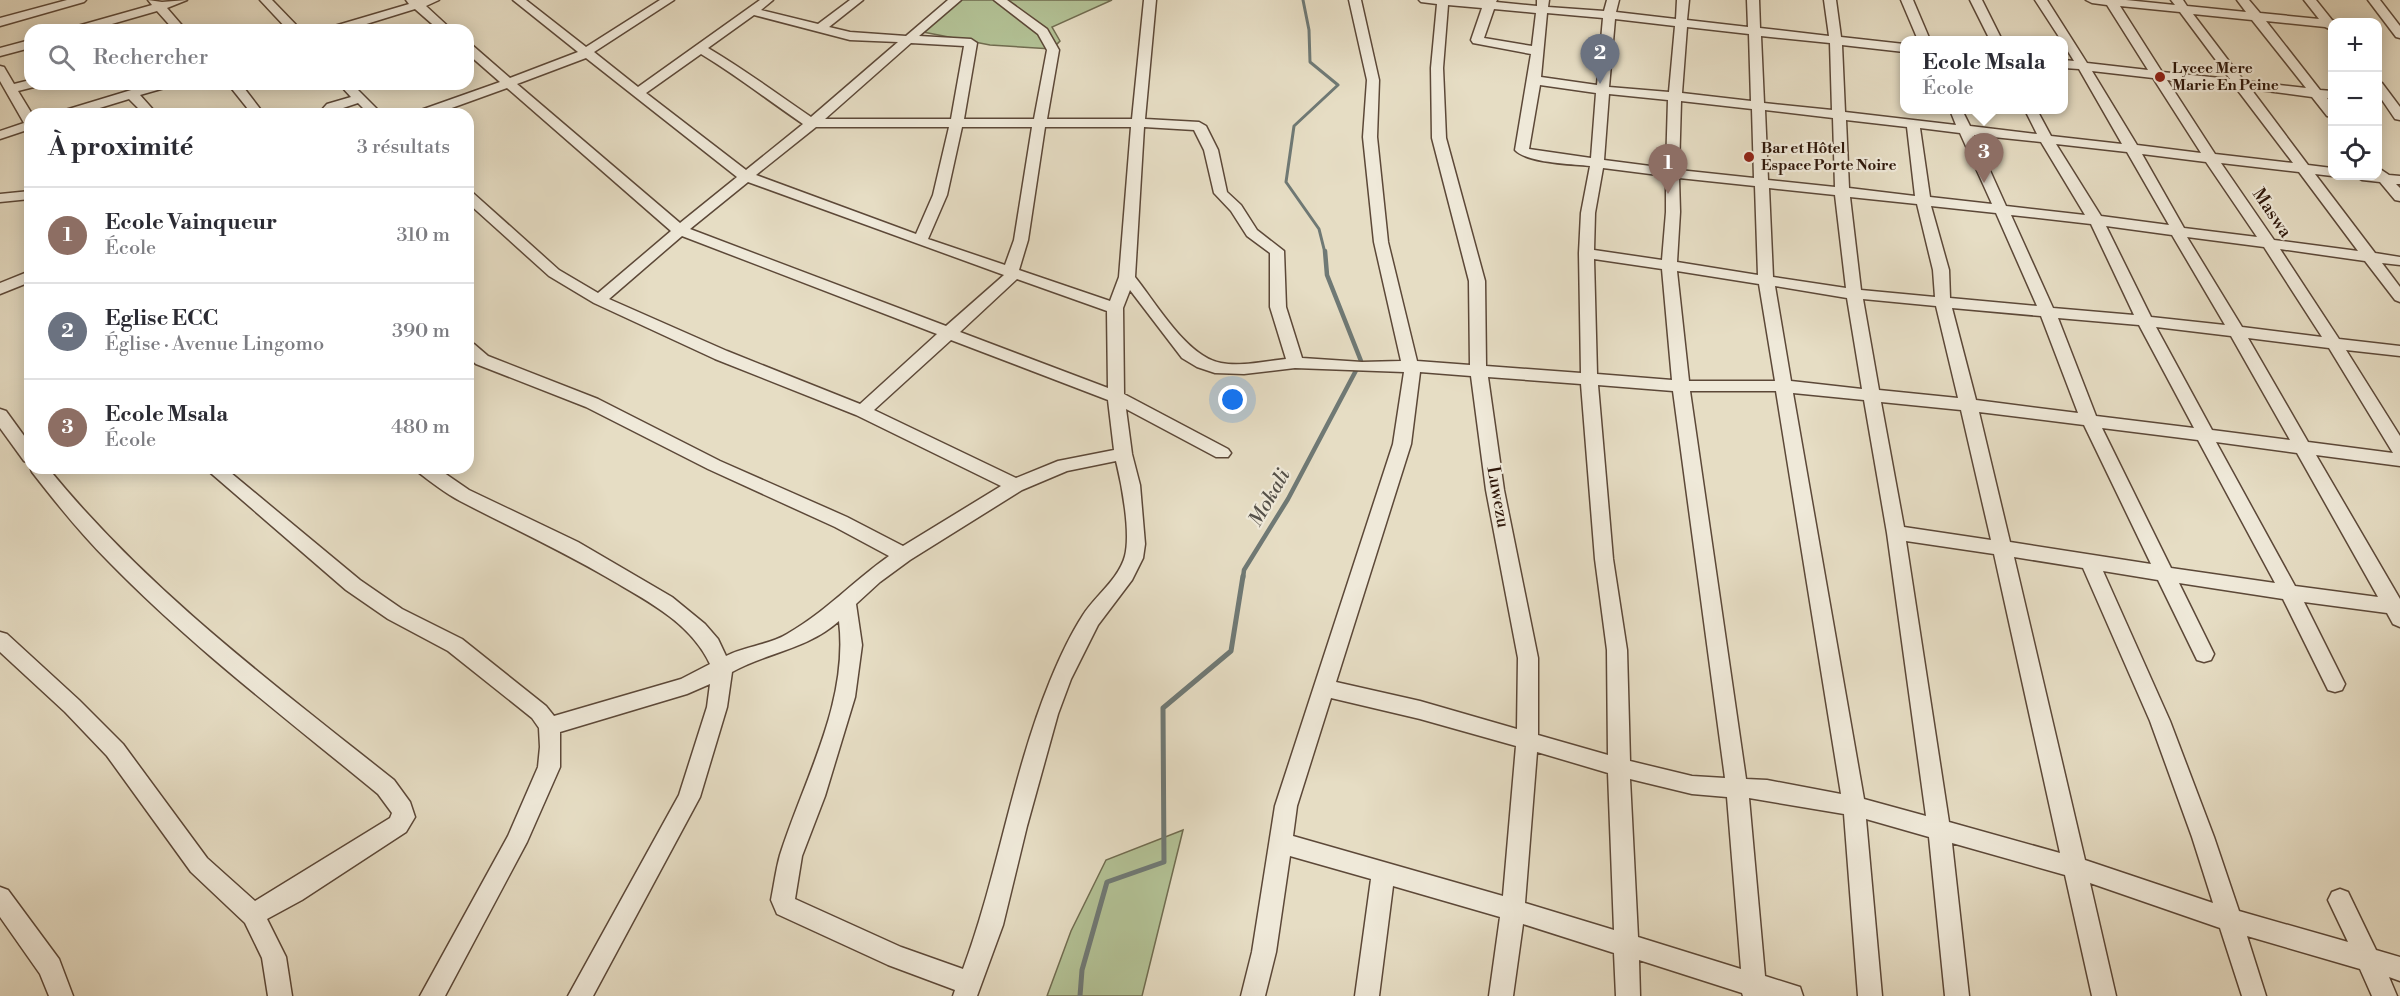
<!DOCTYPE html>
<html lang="fr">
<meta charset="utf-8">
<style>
body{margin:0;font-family:"Libre Bodoni",serif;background:#f7f7f7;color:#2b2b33}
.controls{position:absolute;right:18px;top:18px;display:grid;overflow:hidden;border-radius:12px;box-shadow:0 3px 15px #0003}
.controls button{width:54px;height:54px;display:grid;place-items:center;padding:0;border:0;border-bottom:2px solid #e1e1e2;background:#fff;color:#2b2b33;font:30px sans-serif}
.you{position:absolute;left:1233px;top:400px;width:21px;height:21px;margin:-15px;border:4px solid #fff;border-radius:50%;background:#1a73e8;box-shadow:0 0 0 9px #1a73e833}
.badge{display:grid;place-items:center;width:39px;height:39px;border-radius:50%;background:#8f2418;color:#fff;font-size:20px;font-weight:700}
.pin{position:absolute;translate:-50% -50px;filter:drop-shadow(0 2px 3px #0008)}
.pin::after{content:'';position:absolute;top:32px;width:21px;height:18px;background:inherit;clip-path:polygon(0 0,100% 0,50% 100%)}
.popup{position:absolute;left:1900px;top:36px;width:168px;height:78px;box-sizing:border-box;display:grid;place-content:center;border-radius:12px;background:#fff;filter:drop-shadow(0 2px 4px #0005);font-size:20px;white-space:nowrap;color:#7c7c81}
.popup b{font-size:22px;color:#2b2b33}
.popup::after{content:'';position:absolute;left:50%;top:100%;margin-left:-12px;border:12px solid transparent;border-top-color:#fff}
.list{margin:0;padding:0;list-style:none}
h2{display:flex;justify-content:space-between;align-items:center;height:78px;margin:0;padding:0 24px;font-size:26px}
h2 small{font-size:20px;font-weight:400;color:#7c7c81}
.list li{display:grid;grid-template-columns:39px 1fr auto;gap:18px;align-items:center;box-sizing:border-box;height:96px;padding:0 24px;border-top:2px solid #e1e1e2}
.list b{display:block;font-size:22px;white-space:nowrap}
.list p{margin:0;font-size:20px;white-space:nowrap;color:#7c7c81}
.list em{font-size:20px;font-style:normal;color:#7c7c81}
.icon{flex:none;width:33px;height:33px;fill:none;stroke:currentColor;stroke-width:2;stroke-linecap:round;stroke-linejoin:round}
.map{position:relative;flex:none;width:2400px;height:996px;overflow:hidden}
.search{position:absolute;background:#fff;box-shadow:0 3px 15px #0003;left:24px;top:24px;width:450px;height:66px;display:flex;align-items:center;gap:15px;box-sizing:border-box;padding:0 21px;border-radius:18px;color:#7c7c81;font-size:22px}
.panel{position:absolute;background:#fff;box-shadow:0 3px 15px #0003;left:24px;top:108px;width:450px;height:366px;border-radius:18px}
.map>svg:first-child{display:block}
.green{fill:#b3c296;stroke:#706c50;stroke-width:1.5}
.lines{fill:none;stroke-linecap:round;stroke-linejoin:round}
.stream-far2{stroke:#6f7975;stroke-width:3}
.stream-far1{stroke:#6f7975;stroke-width:4.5}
.stream{stroke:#6f7975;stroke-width:5}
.minor-casing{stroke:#5c4838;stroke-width:3}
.minor{fill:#efe9d9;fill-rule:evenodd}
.poi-dot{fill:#8f2418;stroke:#efe9d9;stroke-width:2}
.labels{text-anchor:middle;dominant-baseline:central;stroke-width:4.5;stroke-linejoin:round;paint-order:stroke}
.far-poi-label{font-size:15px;font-weight:bold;fill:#2e170a;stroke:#efe9d9;text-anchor:start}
.street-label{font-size:18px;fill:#2e170a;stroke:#efe9d9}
.water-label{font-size:20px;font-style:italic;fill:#545049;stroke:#efe9d9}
</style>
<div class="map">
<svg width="2400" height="996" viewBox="0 0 2400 996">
<rect width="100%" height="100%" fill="#e6ddc4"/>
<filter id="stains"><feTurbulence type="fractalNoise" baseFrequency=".00333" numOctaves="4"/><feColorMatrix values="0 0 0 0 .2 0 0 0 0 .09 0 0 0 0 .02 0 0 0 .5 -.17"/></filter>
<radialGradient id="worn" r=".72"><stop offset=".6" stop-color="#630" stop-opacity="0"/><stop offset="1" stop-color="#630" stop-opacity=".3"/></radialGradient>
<g class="green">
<path d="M957,0H1112L1052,27L1060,41L1052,49L990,45L923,32Z"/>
<path d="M1183,830L1142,996H1047L1071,931L1106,860Z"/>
</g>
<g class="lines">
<path class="stream-far2" d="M1303,0L1309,30L1310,62L1338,85L1294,126L1286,182L1319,229L1325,253"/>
<path class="stream-far1" d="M1243,578L1244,570L1288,499L1361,361L1327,275L1325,251"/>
<path class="stream" d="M1080,996L1082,970L1107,882L1164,862L1163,708L1231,651L1243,576"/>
<defs>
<g id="minor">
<path d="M67,0H86L84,2L0,26V18Z"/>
<path d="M148,0L162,2L187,0L167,8L186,30H174L157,11L91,30H72L74,27L152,5Z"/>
<path d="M260,0H272L301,30H288Z"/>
<path d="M406,0H439L426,6L452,30H439L415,9L347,30H329L331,27L409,4Z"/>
<path d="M513,0H526L586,47L660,0H674L594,52L638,87L760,0H773L761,10L818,24L850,0H863L829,27L850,32L906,36L948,0H961L919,36L971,39L977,43L964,119H1034L1047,50L1038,34L994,0H1007L1047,29L1059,50L1047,119H1132L1144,0H1156L1145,119L1199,122L1206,126L1218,150L1227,192L1241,205L1257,230L1284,251L1286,307L1302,358L1362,362L1401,361L1374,242L1363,137L1367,80L1349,0H1361L1379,80L1377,137L1388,242L1417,361L1470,365L1469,281L1432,138L1431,68L1437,4L1421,2L1419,0H1497L1496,2L1537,6V0H1549L1548,7L1604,11L1607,0H1619L1616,12L1676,19L1677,0H1689L1687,20L1748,27L1747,0H1759L1760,28L1829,36L1824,0H1836L1841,37L1904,44V52L1842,45L1845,112L1956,125L1950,110H1962L1970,126L2037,134L2025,110H2037L2051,136L2122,144L2079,69L2064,68V60L2074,61L2064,45V40H2061L2035,0H2047L2087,63L2148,70L2107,5L2092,3L2086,0H2126L2175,5L2171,0H2183L2187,6L2246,12L2237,0H2249L2260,13L2319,19L2304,0H2316L2332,20L2337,22H2332V30L2325,27L2266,21L2320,90L2332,91V99L2327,98L2332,105V117L2327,116L2312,97L2251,89L2308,165L2332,168V176H2334H2332L2315,174L2375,253L2400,257V265L2382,263L2400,287V302L2395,300L2365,261L2280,249L2339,339L2400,346V356L2346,350L2400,436V466L2316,455L2400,599V627L2393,624L2387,613L2304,602L2345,684L2342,690L2335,692L2328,690L2283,599L2179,583L2214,654L2211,660L2204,662L2197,660L2158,580L2103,571L2170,721L2214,837L2239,911L2348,942L2328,900L2332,892L2340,889L2348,892L2376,950L2400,957V981L2389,977L2397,996H2372L2360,969L2247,936L2266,996H2242L2220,928L2090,883L2116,996H2092L2065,875L1952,843L1969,996H1945L1929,837L1866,819L1882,996H1858L1844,814L1749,798L1765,976L1800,987L1803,996H1743L1742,993L1639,960L1640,996H1616L1614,953L1523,924L1513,996H1489L1500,917L1393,886L1379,996H1355L1371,879L1290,856L1276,952L1265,996H1241L1252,952L1275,806L1393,444L1404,372L1295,368L1244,374L1215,373L1197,367L1182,358L1130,290L1123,308L1124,394L1228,449L1231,453L1228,457H1216L1126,409L1132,454L1140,485L1145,544L1143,558L1132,580L1098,625L1071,679L1058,714L1027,826L1003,925L977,996H953L955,990L888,965L777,914L771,900C774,885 776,869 780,855C804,779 849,702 839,621C806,650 768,652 732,672L727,707L700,797L593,996H568L679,795L707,707L710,684L687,694L560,732V767L527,842L445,996H420L508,836L538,767L540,747L539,728L532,718L448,651L388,619L346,590L205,468H225L360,580L402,609L462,639L546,706L554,716L681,679L710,664C691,624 651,603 615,582C564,552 512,528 460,501C445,493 431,482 418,472L415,468H437L469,490L578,542L672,597L705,624L718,639L726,656C745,646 769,645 787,634C827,611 852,582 889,556L835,527L708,469L586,407L476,364L468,357V343L474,344L488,356L598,399L720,461L847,517L903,546L1001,486L856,415L715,359L594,303L549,276L468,203V192L473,193L559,270L598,293L671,231L507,88L435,114H417L418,111L500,82L468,54V44L472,45L510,78L578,52ZM1448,5L1482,8L1471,40L1473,43L1531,54L1515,150C1527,163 1571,164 1590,166L1581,213L1579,253L1581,373L1486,366L1485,281L1446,138L1443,68ZM2120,6L2180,12L2230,79L2162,72ZM1494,9L1536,13L1532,46L1484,38ZM1547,13L1603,18L1597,85L1541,77ZM2193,14L2252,20L2306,88L2244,81ZM754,15L850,40L898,42L811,117C777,94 744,69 708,48ZM1615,19L1675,26L1669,92L1609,87ZM1687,27L1749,34L1751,101L1682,93ZM1761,36L1830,43L1832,110L1764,103ZM911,43L964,46L951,119H825ZM701,54C736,75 769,101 803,124L746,170L646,93ZM586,58L737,177L680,223L517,84ZM2092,71L2153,78L2201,153L2137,145ZM2167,80L2236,88L2293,163L2215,154ZM1540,85L1596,93L1591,158L1529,149ZM1609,94L1668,100L1666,168L1604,160ZM1681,101L1752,109L1754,178L1679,170ZM1765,110L1833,118L1835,187L1768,180ZM1846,120L1907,127L1915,196L1849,188ZM816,127H949L933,195L916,234L756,175ZM962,127H1032L1014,240L1005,265L928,239L947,195ZM1045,127H1131L1119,277L1110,301L1019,270L1028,240ZM1144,127L1194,130L1204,150L1214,193L1231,211L1247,236L1270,253V307L1286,359C1265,361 1241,367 1221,363C1187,357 1156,303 1135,277ZM1920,128L1960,133L1992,204L1930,197ZM1974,135L2041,142L2085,215L2006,206ZM2056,144L2127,152L2169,225L2101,216ZM2142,154L2206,162L2257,237L2184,228ZM2221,163L2299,172L2358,251L2274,240ZM1603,168L1666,176V212L1662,260L1594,250L1595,213ZM1679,178L1755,186L1758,275L1677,262L1680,212ZM748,182L1004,275L946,326L690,229ZM1769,188L1835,195L1846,288L1773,277ZM1850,197L1917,204L1933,270L1935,297L1861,290ZM1931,206L1996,213L2037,306L1950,298L1949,270ZM2011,215L2091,224L2134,315L2053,308ZM2106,226L2172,235L2225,325L2151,317ZM682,236L937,334L860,404L727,351L609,299ZM2187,237L2264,247L2322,337L2242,327ZM1594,259L1662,269L1672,380L1597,374ZM1677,271L1759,284L1775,381H1689ZM1017,279L1107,311L1108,388L960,332ZM1775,286L1847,298L1862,389L1791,381ZM1863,299L1936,306L1958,398L1879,390ZM1952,308L2041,316L2078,413L1976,400ZM2058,318L2139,325L2194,428L2096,416ZM2156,327L2231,336L2290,440L2212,430ZM2248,338L2329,348L2393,453L2308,442ZM951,340L1108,400L1114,450L1058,461L1016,478L874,410ZM1420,372L1471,376L1486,490L1518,658L1517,729L1420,701L1336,682L1411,444ZM1488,377L1581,384L1595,559L1607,650L1608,755L1538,735V658L1504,490ZM1598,385L1673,391L1725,778L1692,776L1630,761L1627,650L1613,559ZM1690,391H1776L1841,794L1767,780L1746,779ZM1793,393L1864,400L1887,533L1926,816L1864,799ZM1881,402L1961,410L1991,540L1904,527ZM1979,412L2084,425L2151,564L2010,542ZM2102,428L2198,440L2275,583L2171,568ZM2216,442L2297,453L2378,597L2295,586ZM1116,461C1122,485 1131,533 1125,556C1119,579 1095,596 1083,615C1070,635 1059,659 1050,681C1012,774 998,875 963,969L901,947L795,899L802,856L825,796L855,697L862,645L856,604L880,582L910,560L1022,490L1067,471ZM1906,541L1994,554L2060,853L1949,822ZM2014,557L2083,568L2150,721L2192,837L2213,903L2085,860ZM1331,698L1420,719L1516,746L1503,896L1293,836L1297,806ZM1537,752L1608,773L1614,930L1525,903ZM1630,779L1692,794L1727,797L1741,969L1638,937Z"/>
<path d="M1901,0H1913L1930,40H1918Z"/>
<path d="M1970,0H1982L2002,40H1990Z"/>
<path d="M2368,0H2380L2400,26V38L2396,37Z"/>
<path d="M30,40V48L0,56V48Z"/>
<path d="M0,66L4,67L14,84L30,80V84H36L34,87L18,91L32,114H30V129L0,139V131L24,123L0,81Z"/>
<path d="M2378,82L2382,83L2400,107V120L2395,119L2378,94Z"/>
<path d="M151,84H170L168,87L140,95L157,114H144L129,99L80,114H61L62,111Z"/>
<path d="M228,84H241L264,114H252Z"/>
<path d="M339,84H352L382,114H369L358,103L337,110L332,114H318L327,104L351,97Z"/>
<path d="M2380,169L2389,175L2400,176V184H2396L2400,188V201L2395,200L2380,182L2362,180L2355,176H2378V170Z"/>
<path d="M30,191V199L0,202V194Z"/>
<path d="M30,271V282L0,294V283Z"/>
<path d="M0,409L6,411L30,444V463L24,461L0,428Z"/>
<path d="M30,467L48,468C147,590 272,683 394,780L410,802L415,817L406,832L302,900L267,919L286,957L292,996H268L262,958L245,923L191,872L107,756L65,712L0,652V632L7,634L79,700L123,744L207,858L255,901L390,818L392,813L378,794C287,719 192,647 109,562C81,534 56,503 32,472Z"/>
<path d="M0,887L8,890L59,959L73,996H49L40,974L0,917Z"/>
</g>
</defs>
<use href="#minor" class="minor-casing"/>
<use href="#minor" class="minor"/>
</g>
<g class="poi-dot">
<circle cx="2160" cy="77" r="6"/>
<circle cx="1749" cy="157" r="6"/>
</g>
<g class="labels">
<g class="far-poi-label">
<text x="2172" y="68">Lycee Mere<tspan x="2172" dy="17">Marie En Peine</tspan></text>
<text x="1761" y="148">Bar et Hôtel<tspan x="1761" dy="17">Espace Porte Noire</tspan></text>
</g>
<g class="street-label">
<text transform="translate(2272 213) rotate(56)">Maswa</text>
<text transform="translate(1498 497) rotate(80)">Luwezu</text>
</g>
<g class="water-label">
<text transform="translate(1270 498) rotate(-60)">Mokali</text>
</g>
</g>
<rect width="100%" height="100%" filter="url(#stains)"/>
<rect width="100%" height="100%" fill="url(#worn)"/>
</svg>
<div class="controls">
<button>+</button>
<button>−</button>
<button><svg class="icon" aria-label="locate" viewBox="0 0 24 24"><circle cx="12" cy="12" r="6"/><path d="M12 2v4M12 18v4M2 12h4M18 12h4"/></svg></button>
</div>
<div class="you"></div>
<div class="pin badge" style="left:1668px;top:194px;background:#8d6e63">1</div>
<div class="pin badge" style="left:1600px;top:84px;background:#6b7280">2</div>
<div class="pin badge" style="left:1984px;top:183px;background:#8d6e63">3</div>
<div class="popup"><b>Ecole Msala</b>École</div>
<div class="search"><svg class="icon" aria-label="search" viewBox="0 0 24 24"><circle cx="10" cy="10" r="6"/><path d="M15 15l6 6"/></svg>Rechercher</div>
<section class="panel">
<h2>À proximité<small>3 résultats</small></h2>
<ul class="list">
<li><span class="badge" style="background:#8d6e63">1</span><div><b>Ecole Vainqueur</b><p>École</p></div><em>310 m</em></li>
<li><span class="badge" style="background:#6b7280">2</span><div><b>Eglise ECC</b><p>Église · Avenue Lingomo</p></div><em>390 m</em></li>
<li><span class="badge" style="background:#8d6e63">3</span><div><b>Ecole Msala</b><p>École</p></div><em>480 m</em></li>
</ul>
</section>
</div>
